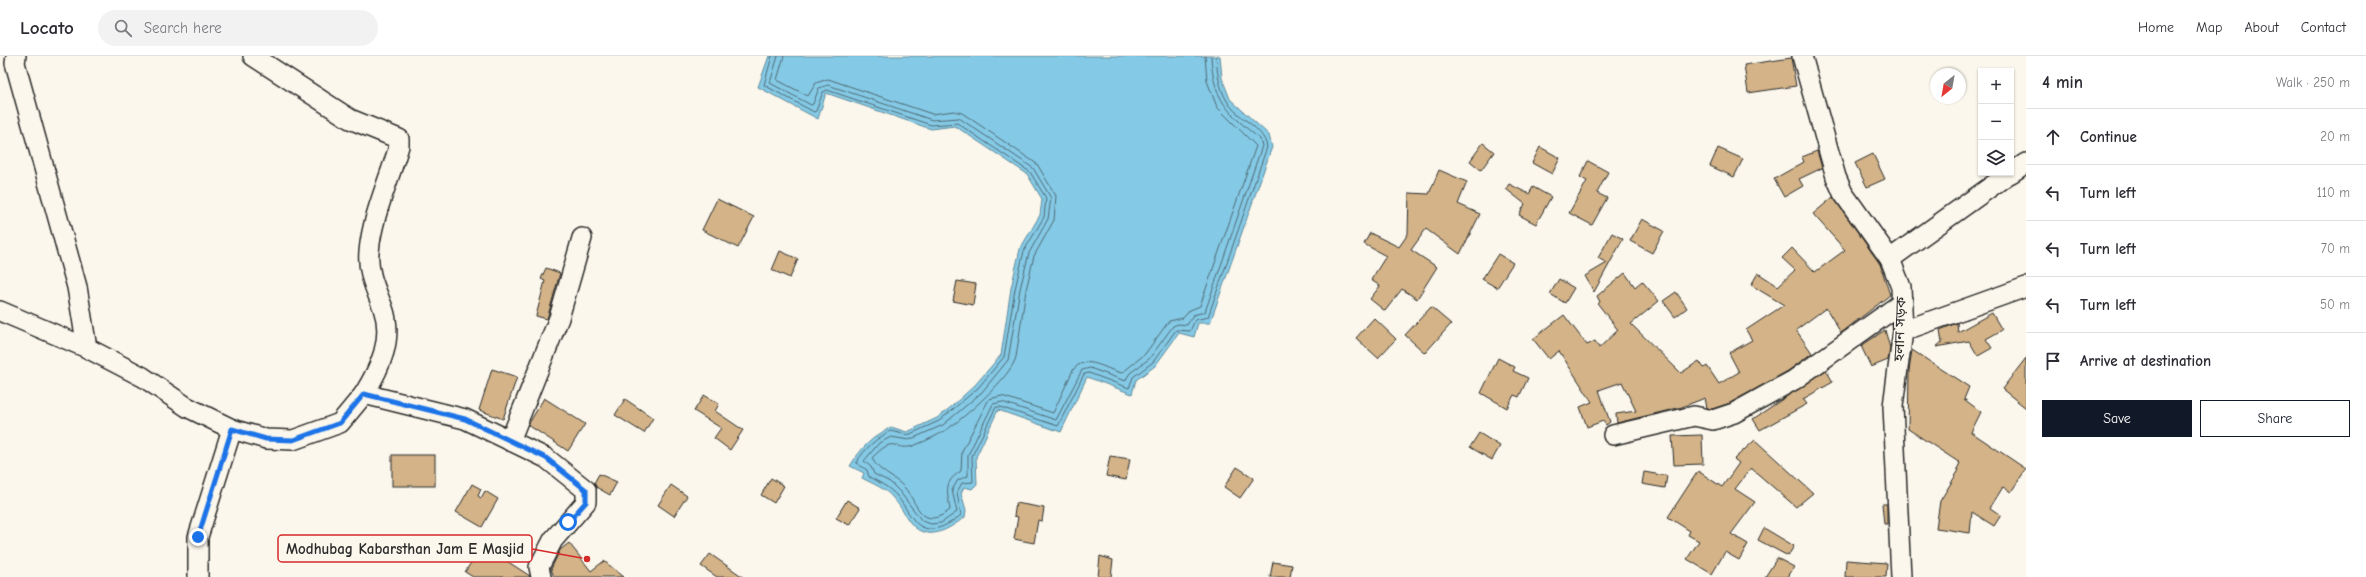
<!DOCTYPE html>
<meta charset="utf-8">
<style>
body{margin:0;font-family:"Comic Neue","Noto Sans Bengali",sans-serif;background:#f2f2f3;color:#2b2b33}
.controls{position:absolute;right:12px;top:12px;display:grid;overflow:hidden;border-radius:0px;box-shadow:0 1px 3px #0004}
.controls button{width:36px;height:36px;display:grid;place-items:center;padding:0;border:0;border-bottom:1px solid #e1e1e2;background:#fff;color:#2b2b33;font:20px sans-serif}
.compass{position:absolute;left:1930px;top:12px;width:36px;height:36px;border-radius:50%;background:#fff;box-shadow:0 1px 3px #0004;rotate:211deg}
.stop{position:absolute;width:12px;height:12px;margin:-9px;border:3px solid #1a73e8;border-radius:50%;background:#fff}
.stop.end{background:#1a73e8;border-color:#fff;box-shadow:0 1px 4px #0008}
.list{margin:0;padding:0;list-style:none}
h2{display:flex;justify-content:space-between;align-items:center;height:52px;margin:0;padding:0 16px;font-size:17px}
h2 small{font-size:13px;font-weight:400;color:#7c7c81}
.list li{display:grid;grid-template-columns:26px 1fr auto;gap:12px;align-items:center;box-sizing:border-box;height:56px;padding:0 16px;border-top:1px solid #e1e1e2}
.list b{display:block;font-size:15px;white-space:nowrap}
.list em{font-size:13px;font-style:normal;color:#7c7c81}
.actions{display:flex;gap:8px;padding:12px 16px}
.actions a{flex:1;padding:9px 0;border:1px solid #111827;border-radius:0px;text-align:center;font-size:14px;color:#111827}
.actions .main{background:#111827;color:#fff}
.icon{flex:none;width:22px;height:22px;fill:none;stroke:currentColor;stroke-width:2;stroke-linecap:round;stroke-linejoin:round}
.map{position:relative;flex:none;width:2026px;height:521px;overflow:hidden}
header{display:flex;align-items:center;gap:24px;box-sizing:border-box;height:56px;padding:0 20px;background:#fff;border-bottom:1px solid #e1e1e2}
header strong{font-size:19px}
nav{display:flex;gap:22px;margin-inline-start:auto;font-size:14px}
.search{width:280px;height:36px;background:#f2f2f3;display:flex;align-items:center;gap:10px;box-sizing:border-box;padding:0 14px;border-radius:22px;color:#7c7c81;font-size:15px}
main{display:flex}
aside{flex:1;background:#fff}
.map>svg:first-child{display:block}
.water{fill:#84c9e5;stroke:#608a9b}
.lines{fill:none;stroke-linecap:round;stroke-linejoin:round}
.shore{stroke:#4f6a75;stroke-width:1}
.building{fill:#d3b387;stroke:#2b2b2b}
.minor-casing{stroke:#2b2b2b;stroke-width:22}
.minor{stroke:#fbf7ec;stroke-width:19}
.route{stroke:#1a73e8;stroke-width:5}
.labels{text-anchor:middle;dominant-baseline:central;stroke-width:3.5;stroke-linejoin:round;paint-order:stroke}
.street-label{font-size:14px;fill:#2b2b2b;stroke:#fbf7ec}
.leader{fill:none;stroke:#d62828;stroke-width:1.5}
.callout-dot{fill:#d62828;stroke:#fbf7ec;stroke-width:1.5}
.callout{fill:#fbf7ec;stroke:#d62828;stroke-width:1.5}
.callout-label{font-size:15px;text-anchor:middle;font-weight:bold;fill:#2b2b2b}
</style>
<header>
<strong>Locato</strong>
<div class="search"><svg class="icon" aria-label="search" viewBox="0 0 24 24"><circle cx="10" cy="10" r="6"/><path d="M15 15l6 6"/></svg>Search here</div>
<nav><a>Home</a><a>Map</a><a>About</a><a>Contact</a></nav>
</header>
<main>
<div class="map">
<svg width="2026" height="521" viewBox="0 0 2026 521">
<rect width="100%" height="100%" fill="#fbf7ec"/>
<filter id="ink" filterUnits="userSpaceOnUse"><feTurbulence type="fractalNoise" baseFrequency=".025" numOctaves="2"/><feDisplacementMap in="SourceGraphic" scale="8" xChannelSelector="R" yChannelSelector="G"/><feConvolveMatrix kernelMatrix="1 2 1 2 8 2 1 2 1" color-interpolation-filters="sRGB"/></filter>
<g filter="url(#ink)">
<path class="water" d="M769,0H1220L1222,22L1230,43L1269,79L1272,91L1210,267H1198L1194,281L1179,277L1155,310L1136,324L1132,338L1087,321L1061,376L998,354L976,401L977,428L972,433L964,431L961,437L966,454L965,461C948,474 926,488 909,465C904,458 900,449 893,442C885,432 873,428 862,422L864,417L850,410C861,392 872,381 891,371L907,376L937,362L951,351L975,329L1001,299L1011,232L1020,193L1040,159L1042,143L1027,118L955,70L931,73L826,37L818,63L758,31Z"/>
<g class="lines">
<g class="shore">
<path d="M772,0L764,29L814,56L816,55L823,36L827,34L931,69L957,67L1030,116L1046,142L1044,161L1024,195L1015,233L1004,301L978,332L939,365L908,379L890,375C876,383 865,392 856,407L867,414L869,421C879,426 889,431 897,440C903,447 907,456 913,463C927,482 947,470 961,459L957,436L962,427L973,426L972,400L996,351H1000L1058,370L1084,318L1089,317L1129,332L1133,321L1153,306L1176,274L1190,275L1195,264L1208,261L1267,91C1263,70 1237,63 1227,45C1219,32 1217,15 1216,0"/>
<path d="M778,0L770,27L811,49L813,48L819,32L828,29L932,64L959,62L1033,112L1051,142L1048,163L1029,197L1020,233L1008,304L982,336L943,369L909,384L891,381L879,387L864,405L871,411L874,418L890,426L900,436L922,465L931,468L941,467L957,456L952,434L958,424L968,420V399L993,348L1002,346L1056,364L1082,314L1090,312L1125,325L1130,317L1149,303L1173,270L1178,268L1187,269L1193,259L1205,256L1262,90L1260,83C1228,57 1213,44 1211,0"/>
<path d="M784,0L777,24L808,40L816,27L828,23L932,58L954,55L962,57L1037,108L1056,140L1054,164L1034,200L1026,234L1016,301C1011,321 964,362 946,374C937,380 923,386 913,390C893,396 896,377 872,402C878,416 894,420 904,431C912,439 917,457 927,461C936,464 943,459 950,454C948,436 942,427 961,415L962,395L989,343L1002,340L1053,357L1073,314C1086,297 1106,314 1122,317L1145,298L1169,265L1183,262L1190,254L1200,250L1256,90L1217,51L1207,25L1205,0"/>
</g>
</g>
<g class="building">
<path d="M1791,2L1796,30L1748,37L1744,9Z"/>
<path d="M1483,87L1494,96L1481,114L1470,105Z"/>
<path d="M1540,91L1560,102L1552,118L1532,107Z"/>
<path d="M1718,92L1743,103L1734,121L1710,110Z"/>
<path d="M1817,95L1822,112L1799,123L1803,130L1784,141L1774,123L1804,106L1802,101Z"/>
<path d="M1873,98L1885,123L1867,131L1855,107Z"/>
<path d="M1588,105L1608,116L1597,137L1607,142L1592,169L1569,157L1587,125L1580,121Z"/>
<path d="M1439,114L1467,126L1458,148L1480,158L1460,198L1426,173L1411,194L1437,211L1417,243L1402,233L1385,255L1370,243L1380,230L1371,224L1386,200L1364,188L1370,177L1399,191L1408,178L1409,137L1429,138Z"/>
<path d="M1509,128L1529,138L1533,131L1551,141L1536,168L1519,159L1525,148L1506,133Z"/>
<path d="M1833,141L1880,208L1890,239L1841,277L1826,252L1796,274L1812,297L1788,315L1730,347L1712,353L1707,352L1705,342L1682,351L1617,367L1616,358L1636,355L1622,326L1599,334L1610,366L1606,369L1603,365L1587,371L1580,351L1592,346L1559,295L1549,303L1533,283L1564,259L1587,289L1595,285L1599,292L1618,274L1598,248L1600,246L1597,240L1625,217L1635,231L1642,225L1659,245L1631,268L1681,317L1699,305L1704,312L1707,310L1719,328L1739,316L1729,297L1752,284L1746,274L1784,249L1751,229L1758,217L1778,230L1795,214L1782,202L1792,192L1815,216L1845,194L1813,158Z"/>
<path d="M717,143L754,161L738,192L702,174Z"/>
<path d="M1642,163L1664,175L1652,197L1630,185Z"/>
<path d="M1612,177L1623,183L1594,236L1585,220L1607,207L1598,202Z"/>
<path d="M780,195L798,203L790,222L772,214Z"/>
<path d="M1498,198L1513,207L1497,232L1482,223Z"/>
<path d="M546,212L560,217L547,263L536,260L545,225L541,223Z"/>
<path d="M1559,223L1574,232L1565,247L1550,238Z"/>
<path d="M957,225L976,228L973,249L953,245Z"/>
<path d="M1676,236L1687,252L1675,261L1663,245Z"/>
<path d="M1431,251L1451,268L1425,297L1405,279Z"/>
<path d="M1992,257L2002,274L1986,283L1992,292L1978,300L1969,285L1936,291L1942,286L1940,274L1957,267L1958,276Z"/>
<path d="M1374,262L1396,283L1378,302L1356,282Z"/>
<path d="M1885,274L1890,292L1888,304L1871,311L1861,290Z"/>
<path d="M1912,294L1969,331L1964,343L1981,356L1971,376L2026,413L2011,436L2003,431L1990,452L2001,459L1994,470L1972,456L1970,477L1936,472L1940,445L1959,414L1957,413L1960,407L1908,373L1909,315Z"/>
<path d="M1498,302L1515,311L1513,315L1528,322L1519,341L1514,339L1507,352L1481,337Z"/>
<path d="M2026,302V352L2002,333Z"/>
<path d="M492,313L517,321L503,363L479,354Z"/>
<path d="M1826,314L1833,326L1803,343L1807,348L1760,374L1753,363Z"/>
<path d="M704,339L719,348L715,355L743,374L730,394L714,382L721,372L694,355Z"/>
<path d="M544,342L585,368L568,395L528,369Z"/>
<path d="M625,343L653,362L644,377L615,359Z"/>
<path d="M1479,377L1500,390L1492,404L1470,391Z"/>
<path d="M1702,379L1703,408L1674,409L1672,380Z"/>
<path d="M1755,384L1813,437L1796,451L1751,412L1735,433L1755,446L1731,478L1748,488L1739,504L1725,496L1712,518L1687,503L1699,485L1688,479L1690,475L1668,461L1698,415L1722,431L1739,407L1734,403Z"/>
<rect x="392" y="399" width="43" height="31"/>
<path d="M1110,400L1130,403L1126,424L1106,420Z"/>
<path d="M1237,411L1254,422L1240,442L1224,431Z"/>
<path d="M1644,416L1667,420L1665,432L1642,428Z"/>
<path d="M599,418L617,426L610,439L596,431L594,427Z"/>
<path d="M771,422L784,430L774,447L761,439Z"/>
<path d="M472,428L481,433L478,440L481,442L485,435L498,443L482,471L456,456Z"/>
<path d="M671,429L687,440L674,460L658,449Z"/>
<path d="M847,444L860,452L849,469L836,462Z"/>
<path d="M1016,447L1044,452L1042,465L1038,464L1034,487L1014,483L1018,461L1014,460Z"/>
<path d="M1882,448H1887V468H1884Z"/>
<path d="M1764,472L1794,490L1788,500L1758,484Z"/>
<path d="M569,487L591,515L604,505L624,521H554L551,513L560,494Z"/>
<path d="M482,489L530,520V521H473L465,516Z"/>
<path d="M710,498L743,521H717L701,510Z"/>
<path d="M1100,500L1113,504L1111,521H1098Z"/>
<path d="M1777,502L1794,511L1788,521H1765Z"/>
<path d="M1846,504L1887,507L1886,521H1845Z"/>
<path d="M1273,506L1292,509L1290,521H1270Z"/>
</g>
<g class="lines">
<defs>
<g id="minor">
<path d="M16,0L15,7L77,231L87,292L143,321L187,351L232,373L266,383L293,384L340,367L364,338"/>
<path d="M253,0L350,63L399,83V90C389,125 372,160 369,196C367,216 376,234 383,252C394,283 380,312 364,338L465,363L546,402L586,434V446L553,484L539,511L541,521"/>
<path d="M1802,0L1836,121L1843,137L1890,203L1901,231L1903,275L1893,350L1901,521"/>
<path d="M2011,117L2026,107"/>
<path d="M1890,203L2010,117"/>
<path d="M0,255L87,292"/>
<path d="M1903,275L2026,231"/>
<path d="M1613,379L1694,360L1713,364L1734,357L1794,324L1903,246"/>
<path d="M510,385L559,262L582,182"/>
<path d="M198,521V481L232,373"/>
</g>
</defs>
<use href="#minor" class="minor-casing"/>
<use href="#minor" class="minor"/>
</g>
</g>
<g class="lines" filter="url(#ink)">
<path class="route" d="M198,481L232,373L266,383L293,384L340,367L364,338L465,363L546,402L586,434V446L568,466"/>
</g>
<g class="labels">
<g class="street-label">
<text transform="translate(1900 273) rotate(-88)">হলান সড়ক</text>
</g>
</g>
<path class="leader" d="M587 503L532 493"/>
<circle class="callout-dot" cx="587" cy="503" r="4"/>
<rect class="callout" x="278" y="479" width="254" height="27" rx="4"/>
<g class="callout-label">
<text x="405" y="498">Modhubag Kabarsthan Jam E Masjid</text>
</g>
</svg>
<div class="controls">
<button>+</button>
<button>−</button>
<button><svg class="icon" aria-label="layers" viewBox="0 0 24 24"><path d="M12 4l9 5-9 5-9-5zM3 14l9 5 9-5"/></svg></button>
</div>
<svg class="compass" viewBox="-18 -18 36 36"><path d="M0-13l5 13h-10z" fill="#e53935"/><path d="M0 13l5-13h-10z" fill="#7c7c81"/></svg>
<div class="stop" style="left:568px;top:466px"></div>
<div class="stop end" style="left:198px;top:481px"></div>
</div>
<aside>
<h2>4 min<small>Walk · 250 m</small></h2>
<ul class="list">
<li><svg class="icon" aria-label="ahead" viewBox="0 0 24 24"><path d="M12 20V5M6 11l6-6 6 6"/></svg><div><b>Continue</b></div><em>20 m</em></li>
<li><svg class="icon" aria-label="left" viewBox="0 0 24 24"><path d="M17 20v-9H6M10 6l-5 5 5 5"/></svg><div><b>Turn left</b></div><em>110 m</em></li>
<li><svg class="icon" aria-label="left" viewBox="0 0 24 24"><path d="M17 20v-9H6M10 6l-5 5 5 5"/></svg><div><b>Turn left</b></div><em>70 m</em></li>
<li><svg class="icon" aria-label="left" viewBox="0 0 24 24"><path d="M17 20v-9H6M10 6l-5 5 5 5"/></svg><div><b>Turn left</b></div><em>50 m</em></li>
<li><svg class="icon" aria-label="arrive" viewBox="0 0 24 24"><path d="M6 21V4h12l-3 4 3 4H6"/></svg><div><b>Arrive at destination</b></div></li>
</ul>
<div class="actions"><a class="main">Save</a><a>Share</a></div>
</aside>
</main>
